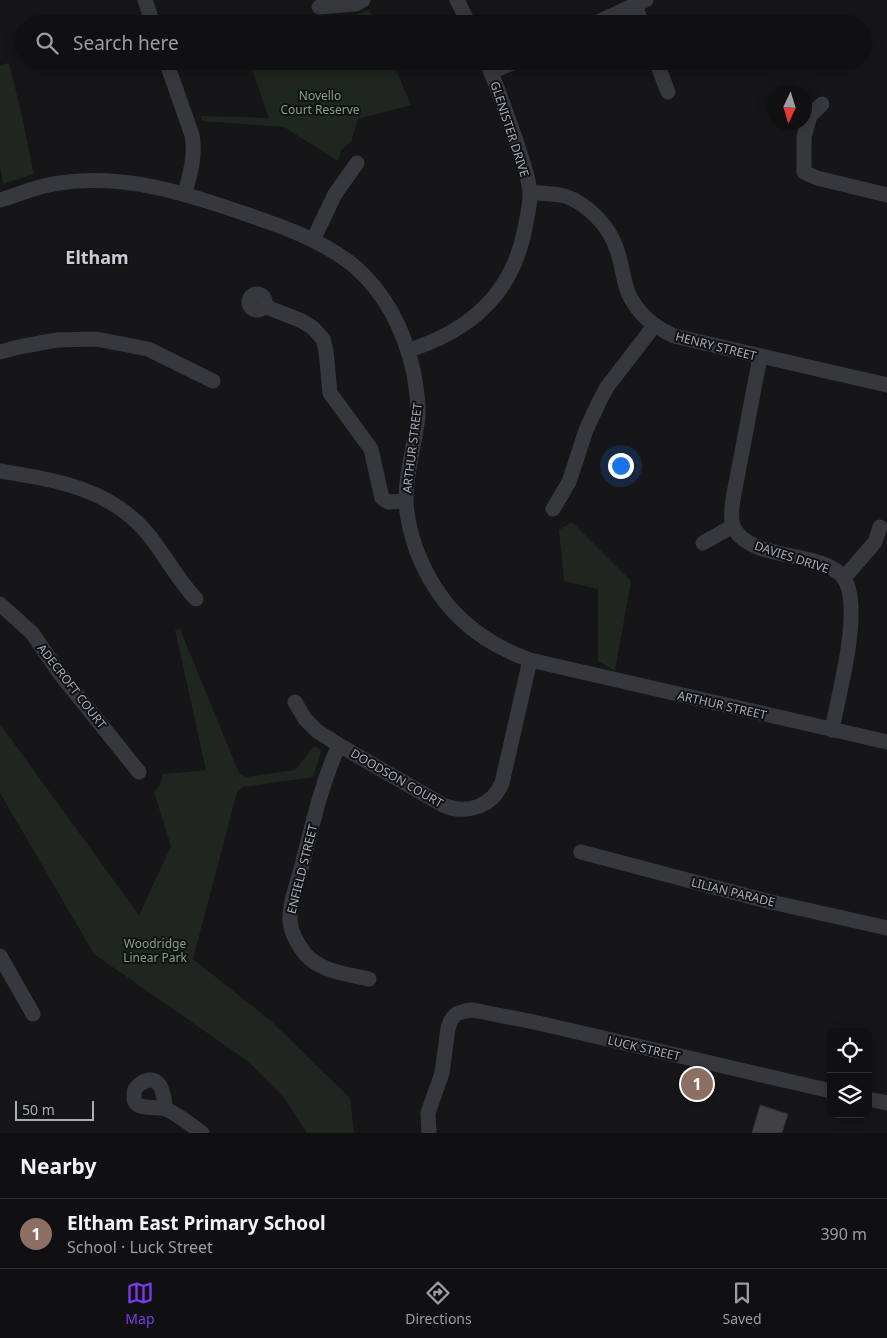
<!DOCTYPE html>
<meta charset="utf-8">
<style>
body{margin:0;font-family:"Noto Sans",sans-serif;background:#1e1e20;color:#f1f3f6}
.controls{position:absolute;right:15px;bottom:15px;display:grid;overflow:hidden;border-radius:10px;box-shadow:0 2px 12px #0003}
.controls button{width:45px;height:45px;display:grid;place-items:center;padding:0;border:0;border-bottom:1px solid #303032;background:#101012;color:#f1f3f6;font:25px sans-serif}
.compass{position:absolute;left:767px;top:85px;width:45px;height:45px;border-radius:50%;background:#101012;box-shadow:0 2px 12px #0003;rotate:184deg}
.scale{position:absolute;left:15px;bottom:12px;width:79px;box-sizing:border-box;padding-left:5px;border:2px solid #a8adb8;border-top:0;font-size:14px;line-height:18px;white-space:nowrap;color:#a8adb8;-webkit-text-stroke:4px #111113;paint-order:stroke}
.you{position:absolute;left:620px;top:465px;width:18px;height:18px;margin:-12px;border:4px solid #fff;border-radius:50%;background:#1a73e8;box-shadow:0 0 0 8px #1a73e833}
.badge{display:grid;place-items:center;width:32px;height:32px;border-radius:50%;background:#7c3aed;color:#fff;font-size:16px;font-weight:700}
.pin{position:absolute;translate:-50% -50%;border:2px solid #fff;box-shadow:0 1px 5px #0006}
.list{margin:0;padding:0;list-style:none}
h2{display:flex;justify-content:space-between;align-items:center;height:65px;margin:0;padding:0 20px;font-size:21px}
h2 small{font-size:16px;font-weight:400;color:#9c9d9f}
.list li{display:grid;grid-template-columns:32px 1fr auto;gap:15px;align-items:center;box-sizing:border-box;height:70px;padding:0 20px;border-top:1px solid #303032}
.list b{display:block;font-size:19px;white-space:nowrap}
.list p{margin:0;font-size:16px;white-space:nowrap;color:#9c9d9f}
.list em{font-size:16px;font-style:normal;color:#9c9d9f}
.icon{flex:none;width:28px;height:28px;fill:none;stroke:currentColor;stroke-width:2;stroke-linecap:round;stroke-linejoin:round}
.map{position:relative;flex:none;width:887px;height:1133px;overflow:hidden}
.search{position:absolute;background:#101012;box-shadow:0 2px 12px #0003;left:15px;right:15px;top:15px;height:55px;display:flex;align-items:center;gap:12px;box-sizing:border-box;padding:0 18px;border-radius:28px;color:#9c9d9f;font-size:19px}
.sheet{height:135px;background:#101012}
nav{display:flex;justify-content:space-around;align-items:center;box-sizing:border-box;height:70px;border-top:1px solid #303032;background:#101012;font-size:14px;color:#9c9d9f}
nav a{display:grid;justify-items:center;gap:2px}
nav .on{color:#7c3aed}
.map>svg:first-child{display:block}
.green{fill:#1e261f}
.building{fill:#404145;stroke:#303034}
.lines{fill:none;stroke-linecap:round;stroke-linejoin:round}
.minor{stroke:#37383d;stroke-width:15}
.labels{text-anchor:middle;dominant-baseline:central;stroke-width:4;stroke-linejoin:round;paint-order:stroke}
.park-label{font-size:12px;fill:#7fa381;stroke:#111113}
.street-label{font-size:12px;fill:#a8adb8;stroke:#111113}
.district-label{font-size:18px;font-weight:bold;fill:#c9ccd4;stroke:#111113}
</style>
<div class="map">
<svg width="887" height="1133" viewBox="0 0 887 1133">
<rect width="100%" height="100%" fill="#161618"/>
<g class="green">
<path d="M369,9L375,24H335Z"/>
<path d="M249,61H392L411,105L358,119L351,142L341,150L338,161L284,127L202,121L201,116L269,118Z"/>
<path d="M9,63L21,112L34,174L3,184L0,166V65Z"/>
<path d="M572,522L631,581L615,671L598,661V589L564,581L559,530Z"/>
<path d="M180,629L239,773L246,777L295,770L314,746L322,750L313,777L243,787L237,792L193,959L271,1021L350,1098L354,1133H307L285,1099L249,1062L94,954L0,793V724L139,915L171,846L154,792L160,785L163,774L206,770L175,630Z"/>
</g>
<path class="building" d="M760,1105L788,1114L782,1133H752Z"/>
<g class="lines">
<g class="minor">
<path d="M145,0L153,24"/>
<path d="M457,0L469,24"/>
<path d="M635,5L642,24"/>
<path d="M319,7L356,4L363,0"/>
<path d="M593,24L646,0"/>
<path d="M166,61L192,135C196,155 190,174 185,193"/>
<path d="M656,61L668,92"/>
<path d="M491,72L517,61"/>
<path d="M822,104L810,116L804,137V172L817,178L887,195"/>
<path d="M530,192C541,194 554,193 565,196C588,204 610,227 617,250C622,264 623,281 629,295C640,316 653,326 674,336L887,385"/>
<path d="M0,200C17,195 35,187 53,184C115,173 172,189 231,209C272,223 318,237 353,265C386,293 405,332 414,374C416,388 419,401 418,416C415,444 406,471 406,499C406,516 411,534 416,549C437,605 474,640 530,660L887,742"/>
<path d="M313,240L335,194L357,163"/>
<circle cx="257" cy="302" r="8"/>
<path d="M264,306L302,321L313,328L323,339L326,351L330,393L371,449L382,498L388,502L406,501"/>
<path d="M409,350C470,331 513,293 525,228C527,217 531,202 530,191C526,166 516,141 508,118C501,99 495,80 486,61"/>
<path d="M0,352L19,347L57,340L96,339L148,349L213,381"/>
<path d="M760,357L733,499C732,508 730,517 733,526C750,565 832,547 847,584C860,619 839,692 832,730"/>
<path d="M0,471C55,480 110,488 148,534C165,555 177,579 196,599"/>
<path d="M553,509L569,482L586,430L600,400L607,387L654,326"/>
<path d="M703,543L733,526"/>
<path d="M844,578L875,542L880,527"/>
<path d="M0,604L32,633L61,675L139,772"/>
<path d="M295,702L305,719L317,731L339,745L443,805C466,815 492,807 502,783L530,660"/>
<path d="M339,745C321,784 312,827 301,869C297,885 289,904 290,921C291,934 298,945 306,955C322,972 348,974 369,979"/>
<path d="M581,852L767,901L887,928"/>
<path d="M0,956L33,1014"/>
<path d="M868,1099L887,1103"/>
<path d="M166,1108C164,1102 164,1094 161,1088C155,1075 142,1080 135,1089C128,1116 156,1103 168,1110C180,1116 191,1125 202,1133"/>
<path d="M429,1133L428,1113L442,1073L448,1028L451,1020L456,1014L465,1011L473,1010L534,1022L831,1091"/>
</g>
</g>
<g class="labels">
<g class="park-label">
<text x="320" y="95">Novello<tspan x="320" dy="14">Court Reserve</tspan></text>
<text x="155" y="943">Woodridge<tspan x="155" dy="14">Linear Park</tspan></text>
</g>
<g class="street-label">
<text transform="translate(510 129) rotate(72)">GLENISTER DRIVE</text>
<text transform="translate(716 346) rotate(14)">HENRY STREET</text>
<text transform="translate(412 448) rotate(-83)">ARTHUR STREET</text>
<text transform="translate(792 557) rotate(18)">DAVIES DRIVE</text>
<text transform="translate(72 686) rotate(52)">ADECROFT COURT</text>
<text transform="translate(722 705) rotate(13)">ARTHUR STREET</text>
<text transform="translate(397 778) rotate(30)">DOODSON COURT</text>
<text transform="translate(302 869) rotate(-76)">ENFIELD STREET</text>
<text transform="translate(733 892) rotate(14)">LILIAN PARADE</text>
<text transform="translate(644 1048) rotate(13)">LUCK STREET</text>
</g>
<g class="district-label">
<text x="97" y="257">Eltham</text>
</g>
</g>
</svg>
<div class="controls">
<button><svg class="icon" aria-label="locate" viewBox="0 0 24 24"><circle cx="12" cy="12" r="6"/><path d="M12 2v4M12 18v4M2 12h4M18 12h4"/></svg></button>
<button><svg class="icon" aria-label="layers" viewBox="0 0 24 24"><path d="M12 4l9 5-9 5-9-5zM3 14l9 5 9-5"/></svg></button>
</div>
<svg class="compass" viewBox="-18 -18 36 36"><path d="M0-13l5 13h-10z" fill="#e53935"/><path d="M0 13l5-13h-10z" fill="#9c9d9f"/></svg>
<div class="scale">50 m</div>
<div class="you"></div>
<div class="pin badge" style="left:697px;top:1084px;background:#8d6e63">1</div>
<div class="search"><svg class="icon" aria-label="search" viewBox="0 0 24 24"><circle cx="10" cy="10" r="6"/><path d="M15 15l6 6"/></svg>Search here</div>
</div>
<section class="sheet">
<h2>Nearby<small></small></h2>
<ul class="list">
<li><span class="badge" style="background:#8d6e63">1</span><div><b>Eltham East Primary School</b><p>School · Luck Street</p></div><em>390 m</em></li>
</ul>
</section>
<nav>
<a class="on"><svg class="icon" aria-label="map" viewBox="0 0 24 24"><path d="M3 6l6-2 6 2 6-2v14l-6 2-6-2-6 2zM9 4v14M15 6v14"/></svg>Map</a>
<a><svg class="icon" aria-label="directions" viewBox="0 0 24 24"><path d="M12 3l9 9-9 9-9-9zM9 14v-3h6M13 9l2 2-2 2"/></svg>Directions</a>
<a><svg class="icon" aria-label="saved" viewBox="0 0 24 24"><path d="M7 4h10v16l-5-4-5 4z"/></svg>Saved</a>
</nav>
